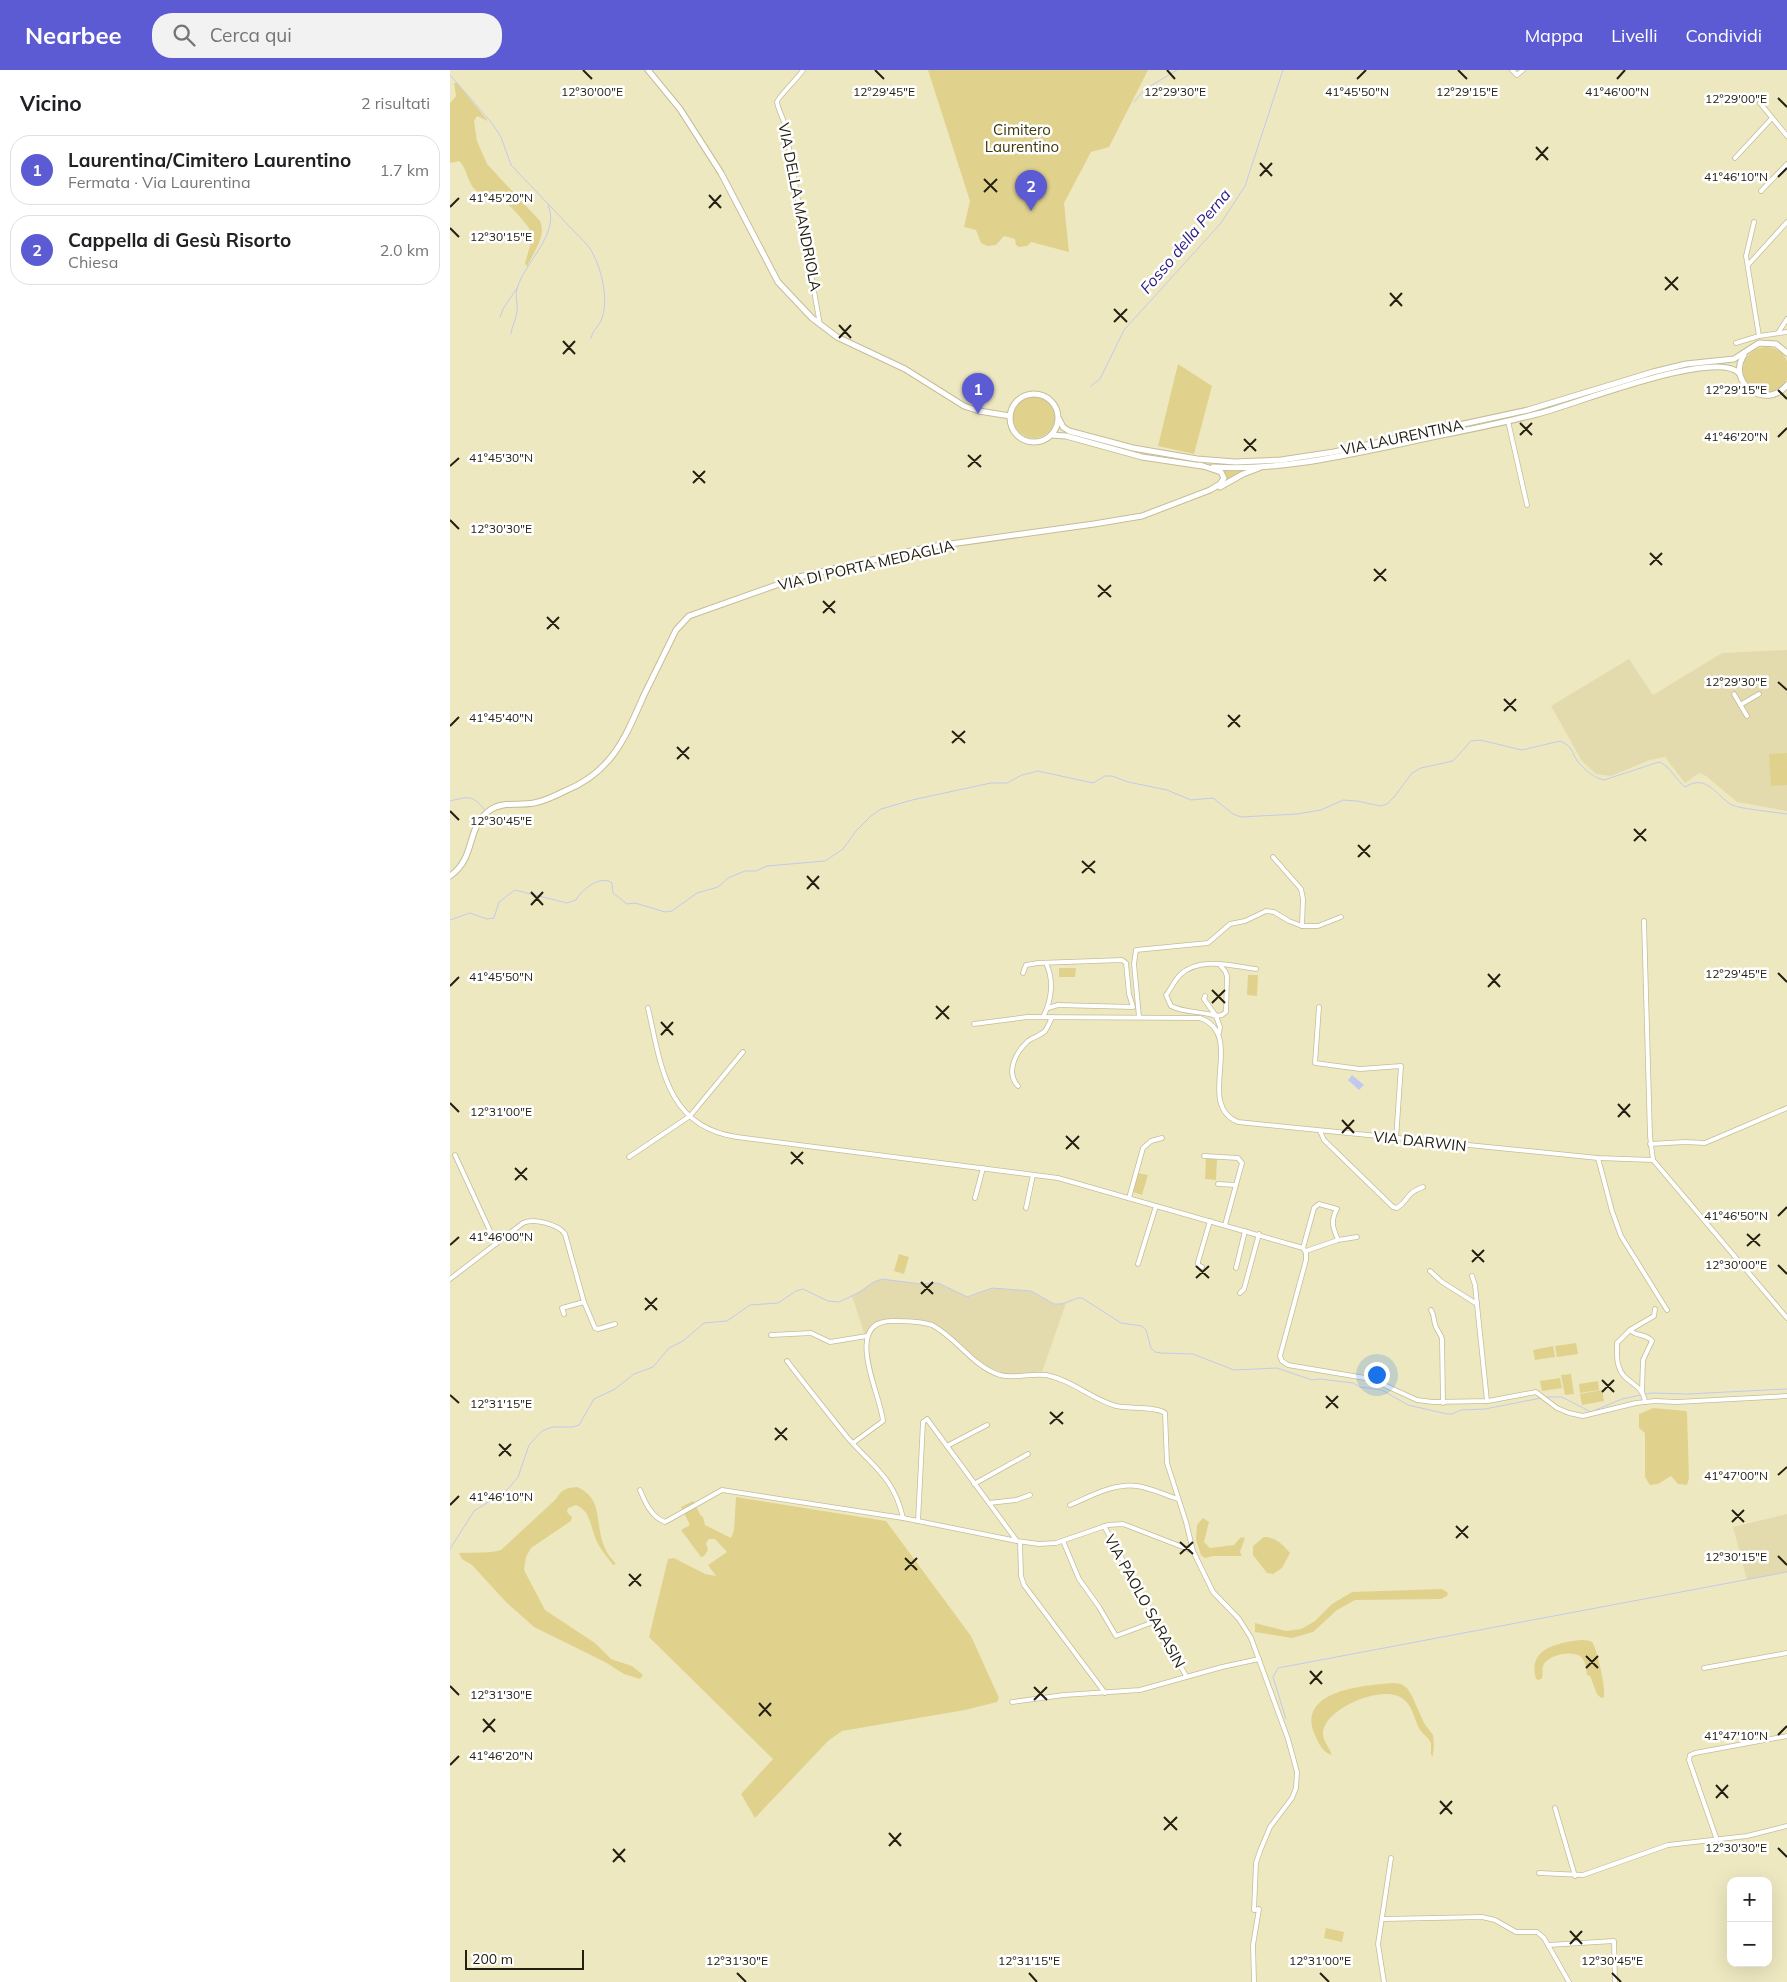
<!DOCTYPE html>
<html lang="it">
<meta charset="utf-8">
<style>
body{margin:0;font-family:Mulish,sans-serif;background:#f2f2f2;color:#202124}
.controls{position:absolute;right:15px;bottom:15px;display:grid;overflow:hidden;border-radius:10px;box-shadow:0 5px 20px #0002}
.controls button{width:45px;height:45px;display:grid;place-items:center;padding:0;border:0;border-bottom:1px solid #e0e0e0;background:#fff;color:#202124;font:25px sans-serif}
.scale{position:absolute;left:15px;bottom:12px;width:119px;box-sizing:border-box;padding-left:5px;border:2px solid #232012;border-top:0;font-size:14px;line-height:18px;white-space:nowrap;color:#232012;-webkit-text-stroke:4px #fff;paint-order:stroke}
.you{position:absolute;left:926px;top:1304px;width:18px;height:18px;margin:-12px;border:4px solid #fff;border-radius:50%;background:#1a73e8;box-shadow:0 0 0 8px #1a73e833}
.badge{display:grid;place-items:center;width:32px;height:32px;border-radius:50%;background:#5c5bd3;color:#fff;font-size:16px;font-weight:700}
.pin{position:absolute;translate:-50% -41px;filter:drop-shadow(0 1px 2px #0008)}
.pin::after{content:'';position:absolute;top:26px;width:18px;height:15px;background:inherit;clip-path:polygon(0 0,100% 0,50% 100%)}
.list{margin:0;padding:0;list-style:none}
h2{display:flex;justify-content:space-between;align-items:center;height:65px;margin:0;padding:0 20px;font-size:21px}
h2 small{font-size:16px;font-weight:400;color:#757577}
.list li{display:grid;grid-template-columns:32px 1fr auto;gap:15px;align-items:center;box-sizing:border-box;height:70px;margin:0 10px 10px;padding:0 10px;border:1px solid #e0e0e0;border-radius:20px}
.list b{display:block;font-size:19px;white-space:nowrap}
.list p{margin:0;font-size:16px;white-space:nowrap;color:#757577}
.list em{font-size:16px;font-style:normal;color:#757577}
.icon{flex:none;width:28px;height:28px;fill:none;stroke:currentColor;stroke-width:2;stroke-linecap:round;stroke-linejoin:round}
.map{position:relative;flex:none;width:1337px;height:1912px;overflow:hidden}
header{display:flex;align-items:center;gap:30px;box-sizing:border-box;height:70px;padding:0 25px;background:#5c5bd3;color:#fff}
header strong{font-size:24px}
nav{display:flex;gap:28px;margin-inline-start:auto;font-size:18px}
.search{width:350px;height:45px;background:#f2f2f2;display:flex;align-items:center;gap:12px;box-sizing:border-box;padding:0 18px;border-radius:20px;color:#757577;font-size:19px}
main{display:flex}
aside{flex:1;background:#fff}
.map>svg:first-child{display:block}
.built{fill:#e3dbae}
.green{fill:#e0d28d}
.water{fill:#c3c9ee}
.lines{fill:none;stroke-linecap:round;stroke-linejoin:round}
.stream{stroke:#c3c9ee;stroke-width:1}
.street-casing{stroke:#c4bd99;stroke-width:5.5}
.secondary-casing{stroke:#c4bd99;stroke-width:7}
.street{stroke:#fff;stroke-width:4}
.secondary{stroke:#fff;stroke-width:5}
.ticks{fill:none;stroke:#232012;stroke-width:2}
.labels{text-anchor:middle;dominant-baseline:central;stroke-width:5;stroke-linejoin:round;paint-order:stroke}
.park-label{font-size:15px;fill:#413909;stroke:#fff}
.street-label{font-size:15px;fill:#232012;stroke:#fff}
.water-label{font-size:16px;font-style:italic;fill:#291a82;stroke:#fff}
.ticks-label{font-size:12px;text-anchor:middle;fill:#232012;stroke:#fff;stroke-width:5;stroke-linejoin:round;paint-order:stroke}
</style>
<header>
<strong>Nearbee</strong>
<div class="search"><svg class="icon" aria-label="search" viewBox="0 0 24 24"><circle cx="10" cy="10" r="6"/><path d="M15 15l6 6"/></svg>Cerca qui</div>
<nav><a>Mappa</a><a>Livelli</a><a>Condividi</a></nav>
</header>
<main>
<aside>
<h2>Vicino<small>2 risultati</small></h2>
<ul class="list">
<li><span class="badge">1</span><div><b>Laurentina/Cimitero Laurentino</b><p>Fermata · Via Laurentina</p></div><em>1.7 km</em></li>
<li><span class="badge">2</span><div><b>Cappella di Gesù Risorto</b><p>Chiesa</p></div><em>2.0 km</em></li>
</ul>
</aside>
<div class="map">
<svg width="1337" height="1912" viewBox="0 0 1337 1912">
<rect width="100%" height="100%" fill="#eee8c1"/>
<g class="built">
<path d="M1337,580V741L1287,732L1256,706L1249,703L1235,713L1215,687L1200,690L1161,706L1146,704L1132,691L1101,636L1179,589L1203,625L1272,583Z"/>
<path d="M432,1209L470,1214L488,1213L519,1227L542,1218L581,1221L604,1234L616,1233L591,1305L559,1306L548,1304L535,1297L482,1256L447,1251L423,1257L416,1269L402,1226L425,1211Z"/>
<path d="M1337,1444V1502L1297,1510L1283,1457Z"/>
</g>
<g class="green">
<path d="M478,0H698L659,77L641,82L614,133L619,182L581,172L577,176L569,177L566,175L565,169L554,166L546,175L537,176L531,173L526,160L514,157L520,131Z"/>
<path d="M4,13H7L38,51L27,46L24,51L27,71L37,94L90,151C97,166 83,183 77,197L75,193L80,176L79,158C69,146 60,133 45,126C40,124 31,124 27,121C17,114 18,99 9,91L0,93V33L6,26Z"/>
<circle cx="1316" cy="300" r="23"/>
<path d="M728,294L762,316L744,384L708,376Z"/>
<circle cx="584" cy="347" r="21"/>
<path d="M773,400L792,401V402L776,413Z"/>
<path d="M1337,683V715L1321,716L1319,684Z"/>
<path d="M609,898H626L625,907H609Z"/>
<path d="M798,905H808L807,926L797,925Z"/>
<path d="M756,1088L767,1089L766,1110L755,1109Z"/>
<path d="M688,1103L698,1105L692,1125L683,1122Z"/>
<path d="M449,1184L459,1187L454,1204L444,1201Z"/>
<path d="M1126,1273L1128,1284L1107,1287L1105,1276Z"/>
<path d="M1103,1276L1105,1287L1085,1290L1083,1280Z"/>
<path d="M1121,1304L1124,1324L1115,1325L1111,1305Z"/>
<path d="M1110,1308L1112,1318L1092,1321L1090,1311Z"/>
<path d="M1148,1311L1149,1320L1130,1323L1129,1314Z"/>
<path d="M1152,1320L1154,1331L1132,1335L1130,1324Z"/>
<path d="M1203,1338L1236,1341L1237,1343L1239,1408L1237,1415L1228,1414L1221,1406L1208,1414L1200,1415L1195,1407V1363L1189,1358V1344Z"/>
<path d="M127,1417C155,1429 144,1456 155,1478C157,1484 162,1489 166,1494L163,1495C158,1488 151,1480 147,1472C140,1458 142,1442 126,1435L118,1438L117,1442L122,1447L121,1451L81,1478L76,1487L74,1500L95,1540L145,1573L161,1589L182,1596L193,1605L190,1609L174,1604L155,1592L84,1557L56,1532L22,1495L12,1489L9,1483C24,1482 38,1484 51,1480L106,1429C112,1419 116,1418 127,1417Z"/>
<path d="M286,1427L436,1451L521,1566L549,1628L547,1632L515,1640L392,1661L378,1671L305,1748L291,1724L323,1689L199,1567L218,1489L224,1488L255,1504L266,1506L258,1495L277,1482L265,1469H259L256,1473L258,1480L254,1486L251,1487L231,1460L240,1455L231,1437L243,1431L251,1446L253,1447L255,1455L281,1468L284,1460Z"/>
<path d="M753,1448L759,1452L754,1472L760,1478L784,1475L791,1467L795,1468L790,1482L792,1486H763L755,1488L751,1485L746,1470L747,1455Z"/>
<path d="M814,1467C826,1467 833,1475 840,1483L832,1498L823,1504L817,1503L803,1485V1476Z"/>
<path d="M992,1519L998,1523L997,1526L991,1529L905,1530L887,1540L863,1562L842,1568L805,1562V1553L836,1561L851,1559L865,1551L882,1534L902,1522Z"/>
<path d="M1130,1570C1134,1570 1138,1570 1142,1572C1147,1578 1156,1619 1154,1627L1151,1628L1147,1624L1140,1606L1137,1605C1136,1598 1136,1591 1130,1586C1121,1580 1097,1585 1093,1596C1092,1600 1093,1605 1092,1608L1089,1610L1086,1609C1077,1578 1108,1573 1130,1570Z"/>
<path d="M943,1613L951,1614L957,1618L962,1626L974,1653L983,1665L984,1675L983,1686L981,1685C981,1681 981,1677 981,1673C979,1668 974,1665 971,1661C963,1650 965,1638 952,1628C931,1614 872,1640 873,1664C873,1671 880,1678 882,1685C872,1682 869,1674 865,1665C845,1620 916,1615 943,1613Z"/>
<path d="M876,1858L894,1862L892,1872L874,1868Z"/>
</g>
<path class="water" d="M902,1005L914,1015L909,1020L898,1010Z"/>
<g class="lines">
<g class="stream">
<path d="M0,5L41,52L51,67L61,95L139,177C151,195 160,230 151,251C148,257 143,260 141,268"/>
<path d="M684,32L694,20L727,0"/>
<path d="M50,247L53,239L67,218"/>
<path d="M61,264C62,256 66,249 67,242C68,234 65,226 67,219C74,192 111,164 98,135"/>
<path d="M641,316L650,309L674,260L771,153L795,116L833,0"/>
<path d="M0,731C17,727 22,724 34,739"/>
<path d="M0,850L20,843L37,849L44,848L49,832L65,820L117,833L126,830C131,820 151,804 162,813L163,823L177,834L185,833L215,842L222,841L247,823L268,817L278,808L295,801H306L317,796L375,791L393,779L406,761L421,746L431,739L462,730L541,713H557L572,705L588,701L643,713L655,706H662L678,712L717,720L741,730L763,728L783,744L791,747L847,744L871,740L893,730L907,731L930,736L937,734L944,727L962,703L971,698L1003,691L1021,671L1030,670L1072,680L1110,671C1123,676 1121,682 1128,692C1135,700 1144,708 1154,710L1209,692C1219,695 1226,710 1235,717C1257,703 1266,726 1282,735C1291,739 1325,742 1337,744"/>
<path d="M1195,1324L1202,1323L1237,1324L1337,1319"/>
<path d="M1094,1327H1112L1141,1342L1172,1329L1191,1325"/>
<path d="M0,1479L24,1441L57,1420L68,1407L79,1375L92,1361L102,1357H123L129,1355L144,1329L165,1319L184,1304L203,1297L219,1278L233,1271L254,1253L277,1251L300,1235L328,1233L346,1221L353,1219L378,1231L389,1232L410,1222L422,1213L432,1209L470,1214L488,1213L517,1227L542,1218L581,1221L604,1234H612L628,1228H632L671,1253L692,1256L696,1260L701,1278L705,1282L711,1283L743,1284L784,1300L827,1298L862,1310L870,1309L903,1313L910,1317L932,1320L958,1335L997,1344H1002L1011,1340L1035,1339L1091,1328"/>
<path d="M836,1649L823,1607L828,1598L1337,1502"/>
</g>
<defs>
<g id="street">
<path d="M353,0C349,7 327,28 327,32C328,39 333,48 335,55L370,255"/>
<path d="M1062,0L1067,5L1073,0"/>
<path d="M1310,33L1337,66"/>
<path d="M1285,88L1322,48"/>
<path d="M1311,121L1337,94"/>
<path d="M1304,152L1296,186L1309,266"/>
<path d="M1298,195L1337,152"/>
<path d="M1328,263L1337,249"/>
<path d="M1286,273L1309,266L1337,262"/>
<path d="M1058,351L1077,435"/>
<path d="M1284,624L1297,646"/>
<path d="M1290,635L1309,624"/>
<path d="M823,787L851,819L853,829L852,856"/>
<path d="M1194,851L1200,1066L1203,1090L1337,1248"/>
<path d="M573,903L576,895L588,893L672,890L676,893L679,924L683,937L608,935L598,938"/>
<path d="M755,926L754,929L766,946L772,945L776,942L777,906L775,901L770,895"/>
<path d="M869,937L865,993L910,999L951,996L946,1069"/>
<path d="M198,938C211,995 216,1057 287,1067L608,1108L853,1178L856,1183V1190L830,1286L832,1291L838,1295L921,1309L967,1330L983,1332L1038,1331L1086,1322L1107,1338L1119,1343L1133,1346L1186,1333L1205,1331L1227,1332L1337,1326"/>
<path d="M593,947C602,930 604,910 596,893"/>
<path d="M689,947L684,894L686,880L758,873L780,854L795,851L816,841L824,842L839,851L852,856H868L891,847"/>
<path d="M524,954L577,947L750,948C797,965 744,1034 788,1052L1148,1088L1203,1090"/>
<path d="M769,963L770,957L766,946C751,941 735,943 721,936L716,925C721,919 724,911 730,905C749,886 783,896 806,899"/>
<path d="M568,1016C555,1002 566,982 578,971C583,967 590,966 595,961C598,957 600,952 602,947"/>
<path d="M870,1061L874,1070L943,1137L947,1138C960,1130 954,1124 973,1117"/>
<path d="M1200,1074L1235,1072L1255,1073L1337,1038"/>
<path d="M5,1085L46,1174"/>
<path d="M754,1086L788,1088L792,1093L775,1155"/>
<path d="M179,1087L240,1046L293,982"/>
<path d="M1148,1088L1162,1141L1171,1166L1217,1240"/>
<path d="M768,1114L786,1115"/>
<path d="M525,1128L533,1098"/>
<path d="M679,1128L693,1078L701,1071L712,1068"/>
<path d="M576,1138L583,1105"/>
<path d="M853,1178L864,1138L869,1134L887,1139C880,1151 883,1158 888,1170"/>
<path d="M856,1181L888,1170L907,1167"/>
<path d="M688,1194L706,1136"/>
<path d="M752,1197L748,1195V1192L760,1151"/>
<path d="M786,1198L795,1161"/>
<path d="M980,1201L992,1212L1027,1234"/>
<path d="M1022,1206L1025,1215L1037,1331"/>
<path d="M0,1209L73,1153C84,1148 108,1154 115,1164L134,1232L145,1258L148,1259L165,1254"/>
<path d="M790,1223L794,1219L809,1164"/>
<path d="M981,1240C985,1246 983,1251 986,1257C988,1262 991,1264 992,1269L993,1333"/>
<path d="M114,1244L112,1238L134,1232"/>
<path d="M1180,1260C1186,1267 1196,1263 1202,1271L1193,1290L1192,1321"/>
<path d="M321,1265L361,1263L380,1272L417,1266"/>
<path d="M337,1291C357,1317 377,1342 397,1367C422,1396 444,1407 453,1448"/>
<path d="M1195,1332C1193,1313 1173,1313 1169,1297C1166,1290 1167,1280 1167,1273L1180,1260L1204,1246L1205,1239"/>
<path d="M403,1373L433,1351C431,1325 391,1250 443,1251C455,1251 470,1251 482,1255C507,1268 522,1296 550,1305C564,1309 580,1303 596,1305C622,1310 641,1329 666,1336C678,1339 706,1336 715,1343L717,1393L736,1452L743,1481L763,1522L789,1549L801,1568L838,1669L847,1702L846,1718L842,1728L820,1757L810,1781L806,1793L804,1840L809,1839L803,1875L804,1912"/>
<path d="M497,1376L537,1355"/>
<path d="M524,1414L578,1384"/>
<path d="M190,1420C195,1432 201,1447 215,1452L272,1420L453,1448L567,1471L589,1474L606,1473L658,1455L673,1454L743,1481"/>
<path d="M539,1433L566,1430L580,1425"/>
<path d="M620,1435C641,1426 664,1413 687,1416C701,1418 715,1425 728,1429"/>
<path d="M468,1451L473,1352L477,1349L567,1471"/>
<path d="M654,1456L736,1606"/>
<path d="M613,1471L629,1509L649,1537L666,1566L706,1551"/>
<path d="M570,1472L571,1506L574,1515L655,1623"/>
<path d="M1254,1598L1337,1583"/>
<path d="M562,1632L614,1625L690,1620L772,1597L809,1589"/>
<path d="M1105,1738L1125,1806"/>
<path d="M1267,1770L1239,1690L1240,1685L1245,1683L1337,1666"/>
<path d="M1089,1803L1133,1805L1218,1775L1297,1766L1337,1756"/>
<path d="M933,1849L1032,1847L1045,1850L1066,1862H1087L1094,1868L1119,1912"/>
<path d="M1098,1875L1164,1871L1165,1911"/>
<path d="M934,1912L928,1874L941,1788"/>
</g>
<g id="secondary">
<path d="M198,0L230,39L271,103L328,212L362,248L387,267L455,299L514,336L529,341L560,346"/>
<path d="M1294,285C1276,313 1316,341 1337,315"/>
<circle cx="584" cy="348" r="24"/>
<path d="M609,349L613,357L619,361L683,378L747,389L785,392L831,390L884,382L1078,340L1203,302L1236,294L1284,289L1309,273L1326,274L1337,283"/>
<path d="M601,365L616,366L692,387L752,396"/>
<path d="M763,397C826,401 888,387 950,374C995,364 1041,356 1087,344C1121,336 1265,278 1289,303"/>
<path d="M770,417L793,404L809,398"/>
<path d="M0,806C27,787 15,758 40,740C53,731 68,736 84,733C95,731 105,726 115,721C162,702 175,668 194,625C205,603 215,582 226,560L239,546L349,507L479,477L644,454L692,446L760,420L770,414L774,408L771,402L750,395"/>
</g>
</defs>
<use href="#street" class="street-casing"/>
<use href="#secondary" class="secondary-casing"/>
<use href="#street" class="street"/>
<use href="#secondary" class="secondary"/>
</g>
<path class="ticks" d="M133,0L142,9M425,0L434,9M717,0L725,9M1008,0L1017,9M907,9L916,0M1167,9L1175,0M1328,28L1337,37M1086,77L1098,90M1086,90L1098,77M810,93L822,106M810,106L822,93M1328,107L1337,98M534,109L547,122M534,122L547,109M259,125L271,138M0,137L9,128M259,138L271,125M0,158L9,167M1215,207L1228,220M1215,220L1228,207M940,223L952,236M940,236L952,223M664,239L677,252M664,252L677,239M389,255L401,268M389,268L401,255M113,271L125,284M113,284L125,271M1328,320L1337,329M1070,353L1082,365M1070,365L1082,353M1328,367L1337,358M794,369L806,381M794,381L806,369M518,385L531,397M0,396L9,388M518,397L531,385M243,401L255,413M243,413L255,401M0,450L9,459M1200,483L1212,495M1200,495L1212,483M924,499L936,511M924,511L936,499M648,515L661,527M648,527L661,515M373,531L385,543M373,543L385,531M97,547L109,559M97,559L109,547M1328,612L1337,620M1054,629L1066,641M1054,641L1066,629M778,645L790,657M0,656L9,647M778,657L790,645M502,661L515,673M502,673L515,661M227,677L239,689M227,689L239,677M0,741L9,750M1184,759L1196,771M1184,771L1196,759M908,775L920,787M908,787L920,775M632,791L645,803M632,803L645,791M357,806L369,819M357,819L369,806M81,822L93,835M81,835L93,822M1328,903L1337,912M1038,904L1050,917M0,916L9,907M1038,917L1050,904M762,920L775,933M762,933L775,920M486,936L499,949M486,949L499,936M211,952L223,965M211,965L223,952M0,1033L9,1042M1168,1034L1180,1047M1168,1047L1180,1034M892,1050L904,1063M892,1063L904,1050M616,1066L629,1079M616,1079L629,1066M341,1082L353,1094M341,1094L353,1082M65,1098L77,1110M65,1110L77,1098M1328,1146L1337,1137M1297,1164L1310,1176M0,1175L9,1167M1297,1176L1310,1164M1022,1180L1034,1192M1022,1192L1034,1180M1328,1195L1337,1204M746,1196L759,1208M746,1208L759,1196M471,1212L483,1224M471,1224L483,1212M195,1228L207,1240M195,1240L207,1228M1152,1310L1164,1322M1152,1322L1164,1310M0,1325L9,1333M876,1326L888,1338M876,1338L888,1326M600,1342L613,1354M600,1354L613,1342M325,1358L337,1370M325,1370L337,1358M49,1374L61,1386M49,1386L61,1374M1328,1405L1337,1397M0,1435L9,1426M1282,1440L1294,1452M1282,1452L1294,1440M1006,1456L1018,1468M1006,1468L1018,1456M730,1472L743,1484M730,1484L743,1472M1328,1486L1337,1495M455,1488L467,1500M455,1500L467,1488M179,1504L191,1516M179,1516L191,1504M1136,1586L1148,1598M1136,1598L1148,1586M860,1601L872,1614M860,1614L872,1601M0,1616L9,1625M584,1617L597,1630M584,1630L597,1617M309,1633L321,1646M309,1646L321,1633M33,1649L45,1662M33,1662L45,1649M1328,1665L1337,1656M0,1695L9,1686M1266,1715L1278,1728M1266,1728L1278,1715M990,1731L1002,1744M990,1744L1002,1731M714,1747L727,1760M714,1760L727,1747M439,1763L451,1776M439,1776L451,1763M1328,1778L1337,1787M163,1779L175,1792M163,1792L175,1779M1120,1861L1132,1874M1120,1874L1132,1861M287,1903L296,1912M579,1903L587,1912M870,1903L879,1912M1162,1903L1171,1912"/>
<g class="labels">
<g class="park-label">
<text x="572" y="59">Cimitero<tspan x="572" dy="17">Laurentino</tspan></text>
</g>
<g class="street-label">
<text transform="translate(350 137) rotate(79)">VIA DELLA MANDRIOLA</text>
<text transform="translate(952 367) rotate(-12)">VIA LAURENTINA</text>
<text transform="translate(416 495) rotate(-13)">VIA DI PORTA MEDAGLIA</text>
<text transform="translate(970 1071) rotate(6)">VIA DARWIN</text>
<text transform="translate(695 1531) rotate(61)">VIA PAOLO SARASIN</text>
</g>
<g class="water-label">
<text transform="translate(735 171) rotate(-50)">Fosso della Perna</text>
</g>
</g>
<g class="ticks-label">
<text x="142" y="26">12°30'00"E</text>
<text x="434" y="26">12°29'45"E</text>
<text x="725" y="26">12°29'30"E</text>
<text x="907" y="26">41°45'50"N</text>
<text x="1017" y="26">12°29'15"E</text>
<text x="1167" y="26">41°46'00"N</text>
<text x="1286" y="33">12°29'00"E</text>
<text x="1286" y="111">41°46'10"N</text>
<text x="51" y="132">41°45'20"N</text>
<text x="51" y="171">12°30'15"E</text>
<text x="1286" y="324">12°29'15"E</text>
<text x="1286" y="371">41°46'20"N</text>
<text x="51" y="392">41°45'30"N</text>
<text x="51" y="463">12°30'30"E</text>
<text x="1286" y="616">12°29'30"E</text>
<text x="51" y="652">41°45'40"N</text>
<text x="51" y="755">12°30'45"E</text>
<text x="1286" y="908">12°29'45"E</text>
<text x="51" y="911">41°45'50"N</text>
<text x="51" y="1046">12°31'00"E</text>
<text x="1286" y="1150">41°46'50"N</text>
<text x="51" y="1171">41°46'00"N</text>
<text x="1286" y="1199">12°30'00"E</text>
<text x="51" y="1338">12°31'15"E</text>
<text x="1286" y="1410">41°47'00"N</text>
<text x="51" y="1431">41°46'10"N</text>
<text x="1286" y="1491">12°30'15"E</text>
<text x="51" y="1629">12°31'30"E</text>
<text x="1286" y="1670">41°47'10"N</text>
<text x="51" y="1690">41°46'20"N</text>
<text x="1286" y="1782">12°30'30"E</text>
<text x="287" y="1895">12°31'30"E</text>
<text x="579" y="1895">12°31'15"E</text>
<text x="870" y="1895">12°31'00"E</text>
<text x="1162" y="1895">12°30'45"E</text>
</g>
</svg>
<div class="controls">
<button>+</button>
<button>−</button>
</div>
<div class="scale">200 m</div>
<div class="you"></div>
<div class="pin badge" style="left:528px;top:344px">1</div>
<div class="pin badge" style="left:581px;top:141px">2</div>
</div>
</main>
